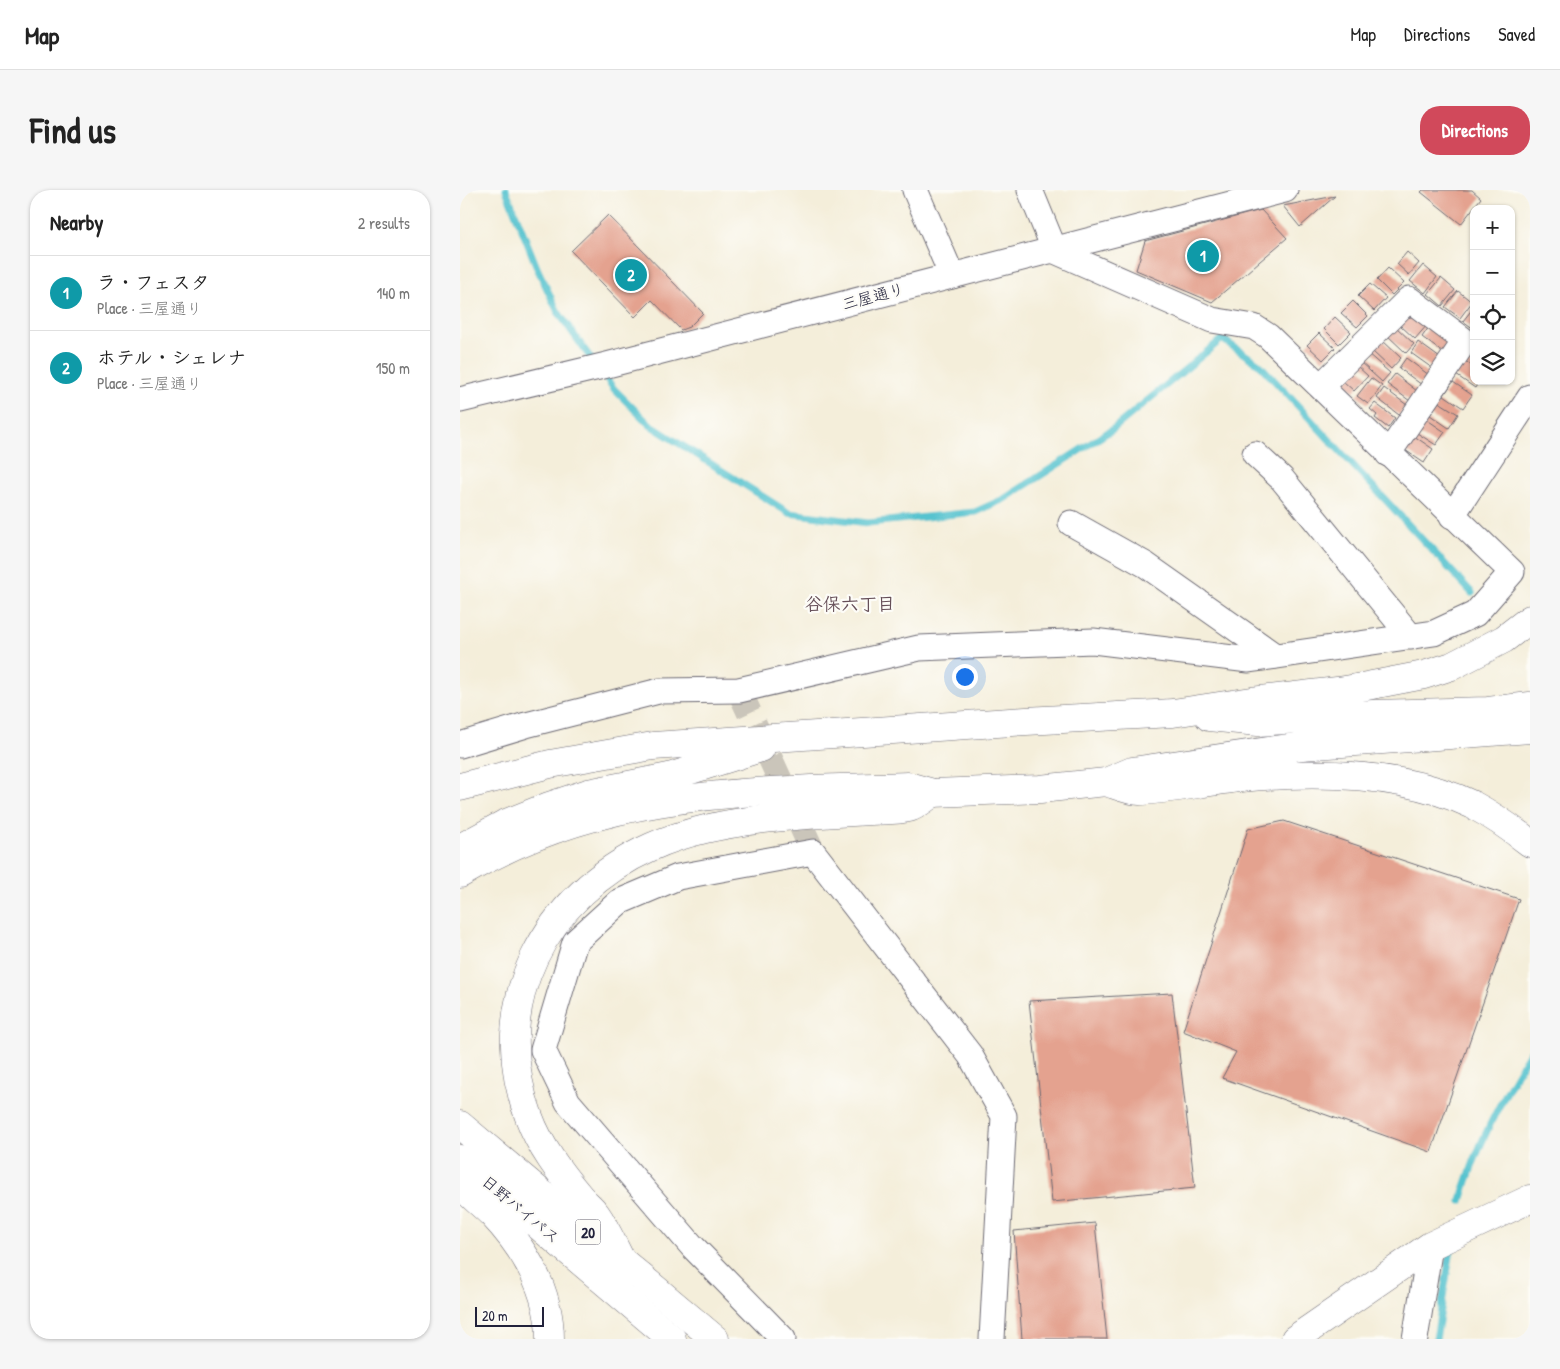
<!DOCTYPE html>
<meta charset="utf-8">
<style>
body{margin:0;font-family:"Patrick Hand","Klee One",sans-serif;background:#f6f6f6;color:#222}
.controls{position:absolute;right:15px;top:15px;display:grid;overflow:hidden;border-radius:10px;box-shadow:0 1px 4px #0004}
.controls button{width:45px;height:45px;display:grid;place-items:center;padding:0;border:0;border-bottom:1px solid #e0e0e0;background:#fff;color:#222;font:25px sans-serif}
.scale{position:absolute;left:15px;bottom:12px;width:69px;box-sizing:border-box;padding-left:5px;border:2px solid #22223b;border-top:0;font-size:14px;line-height:18px;white-space:nowrap;color:#22223b;-webkit-text-stroke:4px #fdfcf7;paint-order:stroke}
.you{position:absolute;left:504px;top:486px;width:18px;height:18px;margin:-12px;border:4px solid #fff;border-radius:50%;background:#1a73e8;box-shadow:0 0 0 8px #1a73e833}
.badge{display:grid;place-items:center;width:32px;height:32px;border-radius:50%;background:#d1495b;color:#fff;font-size:16px;font-weight:700}
.pin{position:absolute;translate:-50% -50%;border:2px solid #fff;box-shadow:0 1px 5px #0006}
.list{margin:0;padding:0;list-style:none}
h2{display:flex;justify-content:space-between;align-items:center;height:65px;margin:0;padding:0 20px;font-size:21px}
h2 small{font-size:16px;font-weight:400;color:#767676}
.list li{display:grid;grid-template-columns:32px 1fr auto;gap:15px;align-items:center;box-sizing:border-box;height:75px;padding:0 20px;border-top:1px solid #e0e0e0}
.list b{display:block;font-size:19px;white-space:nowrap}
.list p{margin:0;font-size:16px;white-space:nowrap;color:#767676}
.list em{font-size:16px;font-style:normal;color:#767676}
.icon{flex:none;width:28px;height:28px;fill:none;stroke:currentColor;stroke-width:2;stroke-linecap:round;stroke-linejoin:round}
.map{position:relative;flex:none;width:1070px;height:1149px;overflow:hidden;border-radius:20px}
header{display:flex;align-items:center;gap:30px;box-sizing:border-box;height:70px;padding:0 25px;background:#fff;border-bottom:1px solid #e0e0e0}
header strong{font-size:24px}
nav{display:flex;gap:28px;margin-inline-start:auto;font-size:18px}
.intro{display:flex;align-items:center;justify-content:space-between;box-sizing:border-box;height:120px;padding:0 30px}
h1{margin:0;font-size:35px}
.button{padding:12px 22px;border-radius:20px;background:#d1495b;color:#fff;font-size:18px;font-weight:700}
main{display:flex;gap:30px;padding:0 30px}
aside{flex:1;background:#fff;border-radius:20px;box-shadow:0 1px 4px #0004}
.map>svg:first-child{display:block}
.lines{fill:none;stroke-linecap:round;stroke-linejoin:round}
.stream{stroke:#57c3cf;stroke-width:7}
.building{fill:#e4a28f}
.minor-tunnel{stroke:#cac5ba;stroke-width:25;stroke-dasharray:25 12;stroke-linecap:butt}
.minor-casing{stroke:#6c6973;stroke-width:27}
.tertiary-casing{stroke:#6c6973;stroke-width:29}
.trunk-casing{stroke:#6c6973;stroke-width:29}
.motorway-casing{stroke:#6c6973;stroke-width:29}
.minor{stroke:#fff;stroke-width:25}
.tertiary{stroke:#fff;stroke-width:28}
.trunk{stroke:#fff;stroke-width:28}
.motorway{stroke:#fff;stroke-width:28}
.labels{text-anchor:middle;dominant-baseline:central;stroke-width:4.5;stroke-linejoin:round;paint-order:stroke}
.shield{fill:#fdfcf7;stroke:#646373;stroke-width:1}
.shield-label{font-size:15px;font-weight:bold;fill:#22223b}
.street-label{font-size:16px;fill:#22223b;stroke:#fdfcf7}
.neighbourhood-label{font-size:18px;font-weight:bold;fill:#664f58;stroke:#fdfcf7}
</style>
<header>
<strong>Map</strong>
<nav><a>Map</a><a>Directions</a><a>Saved</a></nav>
</header>
<div class="intro"><h1>Find us</h1><a class="button">Directions</a></div>
<main>
<aside>
<h2>Nearby<small>2 results</small></h2>
<ul class="list">
<li><span class="badge" style="background:#0f9aa8">1</span><div><b>ラ・フェスタ</b><p>Place · 三屋通り</p></div><em>140 m</em></li>
<li><span class="badge" style="background:#0f9aa8">2</span><div><b>ホテル・シェレナ</b><p>Place · 三屋通り</p></div><em>150 m</em></li>
</ul>
</aside>
<div class="map">
<svg width="1070" height="1149" viewBox="0 0 1070 1149">
<rect width="100%" height="100%" fill="#fdfcf7"/>
<filter id="ink" filterUnits="userSpaceOnUse"><feTurbulence type="fractalNoise" baseFrequency=".02" numOctaves="2"/><feDisplacementMap in="SourceGraphic" scale="10" xChannelSelector="R" yChannelSelector="G"/><feConvolveMatrix kernelMatrix="1 2 1 2 8 2 1 2 1" color-interpolation-filters="sRGB"/></filter>
<filter id="wash" filterUnits="userSpaceOnUse"><feTurbulence type="fractalNoise" baseFrequency=".0096" numOctaves="4" result="noise"/><feDisplacementMap in="SourceGraphic" scale="20" xChannelSelector="R" yChannelSelector="G"/><feGaussianBlur stdDeviation="1.12" result="paint"/><feColorMatrix in="noise" values="0 0 0 0 0 0 0 0 0 0 0 0 0 0 0 0 0 1.4 0 .05"/><feComposite in="paint" operator="in"/></filter>
<g filter="url(#wash)">
<rect width="100%" height="100%" fill="#f4eeda"/>
<g class="lines">
<g class="stream">
<path d="M46,0L78,80L98,122L134,173"/>
<path d="M141,181L154,199L190,235L329,323L408,333L515,322L544,309L653,239L762,149L799,174L1012,403"/>
<path d="M1001,1011C1016,956 1041,910 1070,862"/>
<path d="M976,1149L991,1060"/>
</g>
</g>
<g id="blocks">
<g class="building">
<path d="M963,0H1012L1021,8L1001,34L961,2Z"/>
<path d="M875,6L840,37L823,16Z"/>
<path d="M801,20L827,48L752,112L676,80L685,51Z"/>
<path d="M148,25L243,123L229,137L221,140L192,110L175,127L111,61Z"/>
<path d="M947,62L959,73L949,85L937,74Z"/>
<path d="M963,75L977,87L965,103L950,91Z"/>
<path d="M928,78L944,93L932,105L917,90Z"/>
<path d="M981,88L995,100L982,116L968,104Z"/>
<path d="M910,94L926,108L914,121L898,106Z"/>
<path d="M998,101L1012,112L1000,128L985,117Z"/>
<path d="M893,111L908,126L897,137L881,123Z"/>
<path d="M1014,117V139L1003,131Z"/>
<path d="M956,126L967,135L955,149L940,135L946,128Z"/>
<path d="M875,127L891,142L879,154L864,139Z"/>
<path d="M935,136L954,154L946,163L926,144Z"/>
<path d="M969,137L991,153L983,163L962,147Z"/>
<path d="M859,143L875,158L863,170L847,155Z"/>
<path d="M921,149L941,168L931,179L911,160Z"/>
<path d="M958,152L980,168L972,178L951,163Z"/>
<path d="M907,163L930,183L922,192L899,171Z"/>
<path d="M946,168L969,185L962,195L939,178Z"/>
<path d="M1005,171L1014,177V191H1019L1015,198L996,185Z"/>
<path d="M897,176L908,186L894,201L883,191Z"/>
<path d="M935,184L957,201L950,211L927,194Z"/>
<path d="M911,188L922,196L908,214L897,206Z"/>
<path d="M993,192L1012,205L1003,218L984,205Z"/>
<path d="M924,198L947,215L939,225L917,208Z"/>
<path d="M979,212L998,224L989,238L970,225Z"/>
<path d="M915,213L935,228L928,238L915,228L917,225L910,219Z"/>
<path d="M966,229L985,242L976,255L957,243Z"/>
<path d="M954,246L973,259L964,273L945,260Z"/>
<path d="M824,631L1059,709L971,962L762,888L776,862L723,841L788,639Z"/>
<path d="M712,803L735,998L592,1012L569,811Z"/>
<path d="M635,1033L647,1149H562L554,1041Z"/>
</g>
</g>
</g>
<g filter="url(#ink)">
<use href="#blocks" fill-opacity="0" stroke="#6c6973" stroke-width="1"/>
<g class="lines">
<path class="minor-tunnel" d="M279,500L353,662"/>
<defs>
<g id="minor">
<path d="M455,0L492,86"/>
<path d="M861,196L949,109L1005,151L928,264"/>
<path d="M0,210L147,175L825,0"/>
<path d="M795,264L822,289L951,447"/>
<path d="M992,326L1070,207"/>
<path d="M611,333L686,375L815,466"/>
<path d="M0,555L66,535L199,501L279,500L459,458L633,451L789,470L974,443L1015,424L1052,382L808,146L794,137L752,130L595,61L570,0"/>
<path d="M323,1149L232,1056L108,912L83,860L115,752L159,712L218,687L353,662L510,865L544,926L532,1149"/>
<path d="M955,1149L970,1056"/>
</g>
<path id="tertiary" d="M835,1149L970,1056L1070,1009"/>
<g id="trunk">
<path d="M0,935L255,1149"/>
<path d="M0,969L212,1149"/>
</g>
<g id="motorway">
<path d="M749,527L798,532L913,524L1028,521L1070,516"/>
<path d="M646,592C656,595 669,601 679,601C713,600 747,591 781,588C855,581 945,582 1013,615C1034,626 1052,639 1070,653"/>
<path d="M0,597L90,574L193,556L566,531L713,523L792,511L886,500L964,485L992,476L1044,449L1070,429"/>
<path d="M0,658L44,634L89,616L128,603L209,587L301,558"/>
<path d="M0,684C140,599 290,601 448,596L473,603L580,599L646,592L672,581L842,556L1070,539"/>
<path d="M0,991C6,1003 22,1014 32,1024C65,1059 90,1100 90,1149"/>
<path d="M161,1070C153,1055 146,1038 136,1024C132,1018 125,1013 120,1007C100,983 80,957 69,927C26,814 85,705 191,657C226,641 265,634 303,629C338,625 374,623 410,621C422,620 437,621 449,618C457,616 466,607 473,603"/>
</g>
</defs>
<use href="#minor" class="minor-casing"/>
<use href="#tertiary" class="tertiary-casing"/>
<use href="#trunk" class="trunk-casing"/>
<use href="#motorway" class="motorway-casing"/>
<use href="#minor" class="minor"/>
<use href="#tertiary" class="tertiary"/>
<use href="#trunk" class="trunk"/>
<use href="#motorway" class="motorway"/>
</g>
</g>
<g class="labels">
<rect class="shield" x="115.5" y="1029.5" width="25" height="25" rx="4"/>
<g class="shield-label">
<text x="128" y="1042">20</text>
</g>
<g class="street-label">
<text transform="translate(413 106) rotate(-15)">三屋通り</text>
<text transform="translate(61 1019) rotate(40)">日野バイパス</text>
</g>
<g class="neighbourhood-label">
<text x="390" y="413">谷保六丁目</text>
</g>
</g>
</svg>
<div class="controls">
<button>+</button>
<button>−</button>
<button><svg class="icon" aria-label="locate" viewBox="0 0 24 24"><circle cx="12" cy="12" r="6"/><path d="M12 2v4M12 18v4M2 12h4M18 12h4"/></svg></button>
<button><svg class="icon" aria-label="layers" viewBox="0 0 24 24"><path d="M12 4l9 5-9 5-9-5zM3 14l9 5 9-5"/></svg></button>
</div>
<div class="scale">20 m</div>
<div class="you"></div>
<div class="pin badge" style="left:743px;top:66px;background:#0f9aa8">1</div>
<div class="pin badge" style="left:171px;top:85px;background:#0f9aa8">2</div>
</div>
</main>
